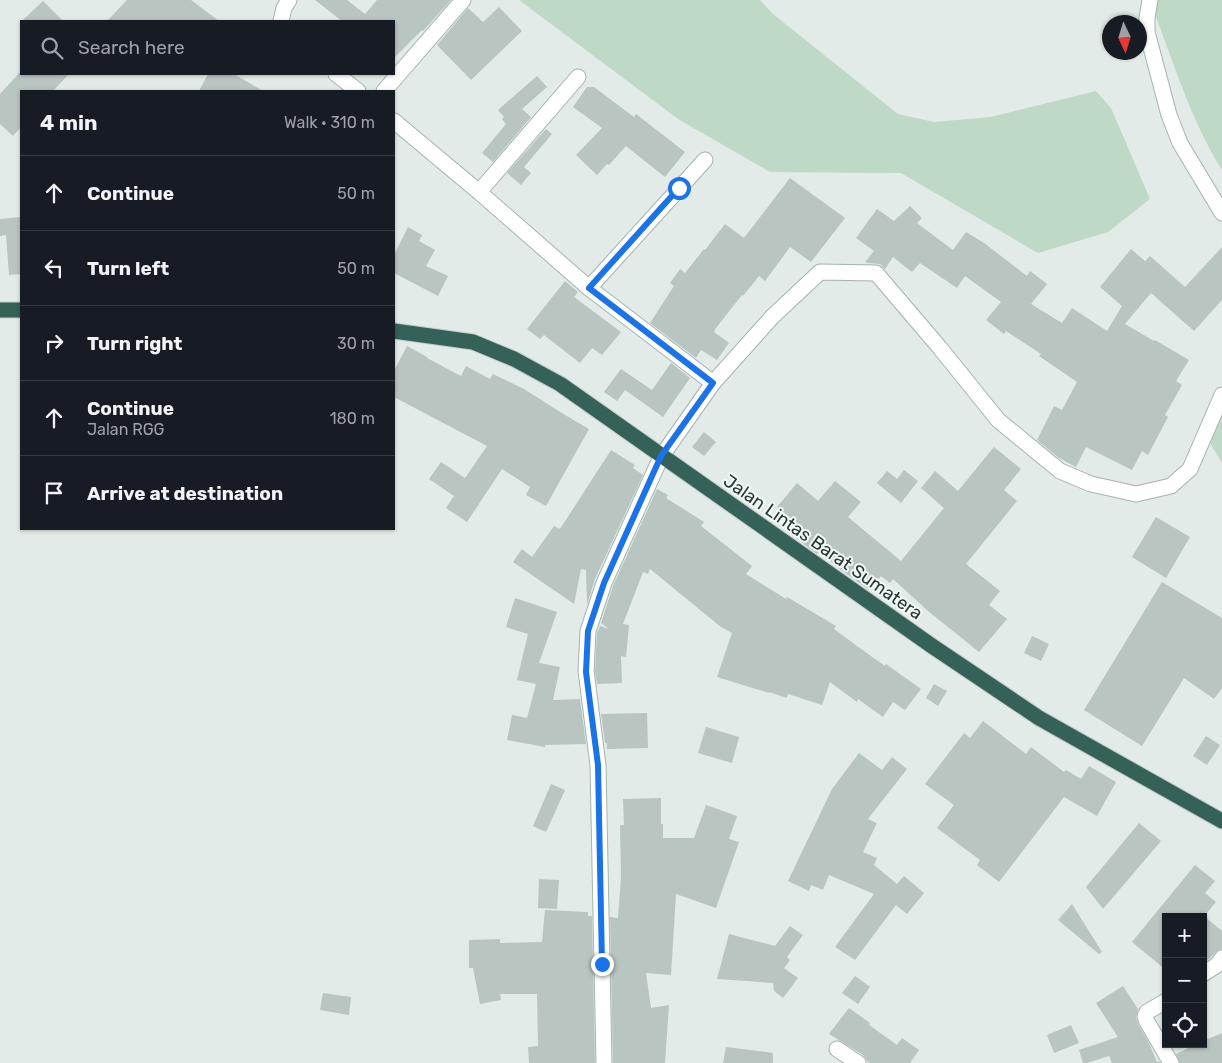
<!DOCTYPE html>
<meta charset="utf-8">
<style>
body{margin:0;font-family:Rubik,sans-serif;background:#20242c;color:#f1f3f6}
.controls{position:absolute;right:15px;bottom:15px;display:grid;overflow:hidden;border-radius:0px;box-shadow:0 1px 4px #0004}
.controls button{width:45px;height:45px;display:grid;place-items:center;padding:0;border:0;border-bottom:1px solid #363941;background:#171b24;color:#f1f3f6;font:25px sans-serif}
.compass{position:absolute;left:1102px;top:15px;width:45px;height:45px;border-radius:50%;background:#171b24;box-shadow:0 1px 4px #0004;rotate:176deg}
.stop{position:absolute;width:15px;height:15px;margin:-11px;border:4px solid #1a73e8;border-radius:50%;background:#fff}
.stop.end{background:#1a73e8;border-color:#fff;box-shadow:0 1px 5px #0008}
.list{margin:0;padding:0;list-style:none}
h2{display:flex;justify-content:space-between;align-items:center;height:65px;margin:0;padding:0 20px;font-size:21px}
h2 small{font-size:16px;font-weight:400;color:#9ea1a6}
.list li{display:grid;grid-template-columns:32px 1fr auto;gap:15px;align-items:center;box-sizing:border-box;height:75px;padding:0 20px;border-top:1px solid #363941}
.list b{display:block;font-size:19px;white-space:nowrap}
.list p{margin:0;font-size:16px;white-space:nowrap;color:#9ea1a6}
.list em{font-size:16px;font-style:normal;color:#9ea1a6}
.icon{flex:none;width:28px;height:28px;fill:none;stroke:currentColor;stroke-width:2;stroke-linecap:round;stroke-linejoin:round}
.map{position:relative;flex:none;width:1222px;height:1063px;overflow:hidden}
.search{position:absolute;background:#171b24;box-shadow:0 1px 4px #0004;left:20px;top:20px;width:375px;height:55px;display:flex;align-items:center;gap:12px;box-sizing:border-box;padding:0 18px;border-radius:0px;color:#9ea1a6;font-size:19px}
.panel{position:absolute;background:#171b24;box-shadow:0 1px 4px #0004;left:20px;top:90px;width:375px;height:440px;border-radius:0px}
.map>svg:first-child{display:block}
.green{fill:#bed9c5}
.building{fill:#b8c5c0}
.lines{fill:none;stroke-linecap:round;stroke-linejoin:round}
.street-casing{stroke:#a6b2ae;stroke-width:17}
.secondary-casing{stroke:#a3b5ae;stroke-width:17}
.highway-casing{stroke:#c2c8c6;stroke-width:17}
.street{stroke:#fff;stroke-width:15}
.secondary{stroke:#fff;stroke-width:15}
.highway{stroke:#346258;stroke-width:15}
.route{stroke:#1a73e8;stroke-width:6}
.labels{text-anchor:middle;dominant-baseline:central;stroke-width:4;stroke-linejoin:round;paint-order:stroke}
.street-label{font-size:18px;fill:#253934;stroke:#f2f7f5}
</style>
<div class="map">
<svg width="1222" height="1063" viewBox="0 0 1222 1063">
<rect width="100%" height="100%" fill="#e2ebe7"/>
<g class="green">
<path d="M519,0H760L773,14L898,114L934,122L991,117L1096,91L1111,108L1150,199L1108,232L1038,253L901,173L770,172L678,119Z"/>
<path d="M1154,0H1222V170C1192,122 1175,67 1155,14Z"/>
<path d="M1222,416V463L1210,443Z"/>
</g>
<g class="building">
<path d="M127,0H191L219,21H107Z"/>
<path d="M315,0H347L365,14L377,0H451L423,31L422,30L394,58V21H342Z"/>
<path d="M43,1L63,21H22Z"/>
<path d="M499,7L522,31L471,80L437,45L468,8L483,22Z"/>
<path d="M21,71V74H69L53,91H21V127L13,136L0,124V94Z"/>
<path d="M208,74H234L263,91H199Z"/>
<path d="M537,76L547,87L522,109L531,117L493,162L482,153L506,124L502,119L504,117L498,110Z"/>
<path d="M587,87H594L634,117L636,114L685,152L665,177L626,146L609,165L607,164L597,175L576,155L602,128L573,107Z"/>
<path d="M546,129L552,134L524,167L531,173L521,185L507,173Z"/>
<path d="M790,178L845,218L811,262L790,247L765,281L759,276L743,296L742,295L716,328L714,332L729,343L717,360L701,350L696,358L650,323L674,286L670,283L680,269L685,273L704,249L705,250L725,224L744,238Z"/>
<path d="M910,206L922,218L917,223L953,250L966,232L984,243L1027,276L1030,271L1047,284L1031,304L1062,323L1072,308L1107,331L1122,306L1100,287L1131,249L1145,261L1150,256L1185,287L1222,247V300L1194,331L1151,293L1125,324L1154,341L1155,340L1189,360L1176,381L1182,385L1165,415L1168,417L1148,455L1142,451L1132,470L1086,447L1076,467L1059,458L1037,440L1054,406L1062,410L1077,382L1039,356L1041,354L1006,331L1004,334L986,320L1001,302L965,276L957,288L920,263L912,272L893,257L885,269L880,264L868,263L865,262L874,251L856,238L877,209L894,221Z"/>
<path d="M21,217V274L9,275L6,235L0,236V219Z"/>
<path d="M408,227L422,235L419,241L435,250L426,266L448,276L438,296L394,273V255Z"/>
<path d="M565,281L578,292L574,297L621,332L602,355L592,348L580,363L544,335L540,339L527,329Z"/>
<path d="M407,346L427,357V358L461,376L466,366L490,379L493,374L524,389L565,415L589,429L546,506L526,495L530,487L502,469L467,522L446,508L454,496L429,479L441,462L465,478L487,446L394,397V371Z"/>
<path d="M671,363L690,378L663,417L625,390L617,401L604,392L621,369L652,390Z"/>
<path d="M704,432L716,442L704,456L692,447Z"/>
<path d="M994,447L1021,469L1004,490L1017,501L966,564L1000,591L989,605L1007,619L979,652L928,611L893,579L890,583L881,576L869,590L841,570L819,552L817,554L805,545L791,534L799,525L777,507L797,483L818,501L835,481L861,502L848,517L901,561L944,508L921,488L935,471L958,491Z"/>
<path d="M611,450L635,465L633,468L643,475L595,579L587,605L586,570L581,569L574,604L513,562L522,549L532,557L554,526L560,529Z"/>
<path d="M904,470L918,481L901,503L877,483L887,471L897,479Z"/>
<path d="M657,489L668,495L666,498L704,522L701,526L752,566L746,574L786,599L787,597L836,626L834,629L868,654L885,666L886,664L921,689L905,710L893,702L883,717L858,699L857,702L830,682L822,705L788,694L787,698L769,692V693L717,677L732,633L721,627L650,569L648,574L643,572L623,624L629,625L626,657L621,656L622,683L597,684L595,671L597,633L600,626L609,629L601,623L613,586Z"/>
<path d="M1156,517L1190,537L1166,578L1132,557Z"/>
<path d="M1162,582L1222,618V688L1214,699L1184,678L1142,746L1084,710Z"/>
<path d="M515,598L557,612L539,663L560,667L553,700L580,699L586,744L545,745V747L507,740L512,715L527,718L536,684L517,680L528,634L506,627Z"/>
<path d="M1032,636L1049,644L1041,661L1024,653Z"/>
<path d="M934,684L947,691L938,706L926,698Z"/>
<path d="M647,713L648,748L607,749V743H605L601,714Z"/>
<path d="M983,721L1026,754L1031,747L1064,772L1066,770L1081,779L1089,766L1116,782L1097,816L1064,797L999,882L977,865L980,860L937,828L954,805L925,784L964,733L970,738Z"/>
<path d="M706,727L739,737L732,763L698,753Z"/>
<path d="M1206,736L1220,745L1207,765L1193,756Z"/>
<path d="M859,753L882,770L892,757L907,769L868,819L877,823L863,852L877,858L874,865L897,884L904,876L924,893L907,914L896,905L855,960L835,947L874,894L829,875L823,890L811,885L809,891L788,881L832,789Z"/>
<path d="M551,784L565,790L546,832L533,826Z"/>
<path d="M661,798V824H663V838H694L706,805L737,816L729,839L739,842L716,908L676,894L671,975L646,973L651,1008L669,1005L665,1063H613L610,917L618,918L621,877L620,825H624L623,799Z"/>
<path d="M1139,823L1161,841L1103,909L1086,887Z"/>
<path d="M1195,865L1215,881L1205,893L1216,902L1204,916L1222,931V949L1218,950L1210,958L1203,963V917H1166V970L1132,942Z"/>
<path d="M539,879L559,880L557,909L538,908Z"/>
<path d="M1072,904L1102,952L1099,954L1058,920Z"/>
<path d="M545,910L588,912V916H592L595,1063H529L528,1047L538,1046L537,994H500L501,1000L480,1004L473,968H469V940L500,939V943L542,942Z"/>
<path d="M790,926L803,935L787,957L790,960L784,968L798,978L783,998L774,991L773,983L717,979L729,934L775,946Z"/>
<path d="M855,976L870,987L858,1004L842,993Z"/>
<path d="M1123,986L1138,1009L1136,1018L1138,1024L1149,1043L1157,1062L1159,1061L1160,1063H1112L1109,1056L1087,1063H1083L1079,1050L1118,1037L1096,1003Z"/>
<path d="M323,993L351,997L349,1015L320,1010Z"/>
<path d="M849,1008L870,1023L869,1025L897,1045L902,1038L919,1050L910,1063H870L867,1061L863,1055L829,1034Z"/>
<path d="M1071,1025L1079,1043L1054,1053L1047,1035Z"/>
<path d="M1222,1033V1063H1180L1176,1054L1197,1044H1203V1041Z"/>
<path d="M726,1047L773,1053V1063H723Z"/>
</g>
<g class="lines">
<defs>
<g id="street">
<path d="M1150,0L1147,18V32L1169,115L1180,143L1222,213"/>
<path d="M281,21L284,8L289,0"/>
<path d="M336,74L358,91"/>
<path d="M384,91L463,0"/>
<path d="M394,121L479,192L589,288L713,383"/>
<path d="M479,192L578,77"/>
<path d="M589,288L705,160"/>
<path d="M661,457L713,383L772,317L820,272L876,273L940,348L998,420L1060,471L1091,484L1136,494L1171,486L1190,469L1222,395"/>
<path d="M1203,974L1217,965L1222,958"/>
<path d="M1166,1001L1147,1012L1145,1016L1146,1020L1171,1063"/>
<path d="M837,1049L858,1063"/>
</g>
<path id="secondary" d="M604,1063L598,765L586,671L588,631L604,583L661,457"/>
<g id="highway">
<path d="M0,310H21"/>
<path d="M394,331L473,342L514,359L560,384L932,646L1039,718L1222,821"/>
</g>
</defs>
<use href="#street" class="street-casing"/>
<use href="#secondary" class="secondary-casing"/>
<use href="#highway" class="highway-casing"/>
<use href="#street" class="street"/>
<use href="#secondary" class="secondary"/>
<use href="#highway" class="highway"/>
</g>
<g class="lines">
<path class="route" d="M602,964L598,765L586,672L588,631L604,583L661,456L713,383L589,288L679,188"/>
</g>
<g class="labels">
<g class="street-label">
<text transform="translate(823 547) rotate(35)">Jalan Lintas Barat Sumatera</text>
</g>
</g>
</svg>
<div class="controls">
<button>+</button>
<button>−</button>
<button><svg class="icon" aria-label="locate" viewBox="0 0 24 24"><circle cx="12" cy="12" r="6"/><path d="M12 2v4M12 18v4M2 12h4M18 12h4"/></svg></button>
</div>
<svg class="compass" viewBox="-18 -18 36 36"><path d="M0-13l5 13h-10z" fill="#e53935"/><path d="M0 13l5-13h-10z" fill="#9ea1a6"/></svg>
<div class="stop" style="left:679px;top:188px"></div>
<div class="stop end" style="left:602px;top:964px"></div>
<div class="search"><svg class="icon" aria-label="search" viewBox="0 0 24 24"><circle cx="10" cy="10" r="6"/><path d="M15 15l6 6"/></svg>Search here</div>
<section class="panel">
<h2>4 min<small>Walk · 310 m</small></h2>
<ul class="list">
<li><svg class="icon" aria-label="ahead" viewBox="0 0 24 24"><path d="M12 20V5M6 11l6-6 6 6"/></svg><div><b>Continue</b></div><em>50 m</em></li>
<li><svg class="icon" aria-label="left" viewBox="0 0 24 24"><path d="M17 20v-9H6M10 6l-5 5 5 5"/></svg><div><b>Turn left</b></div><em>50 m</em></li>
<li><svg class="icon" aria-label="right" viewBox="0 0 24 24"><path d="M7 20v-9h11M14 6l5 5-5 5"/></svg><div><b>Turn right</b></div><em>30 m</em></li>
<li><svg class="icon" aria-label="ahead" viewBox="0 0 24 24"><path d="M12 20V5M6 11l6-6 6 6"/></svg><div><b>Continue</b><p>Jalan RGG</p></div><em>180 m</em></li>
<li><svg class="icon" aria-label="arrive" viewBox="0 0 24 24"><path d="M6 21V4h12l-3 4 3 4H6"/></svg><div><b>Arrive at destination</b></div></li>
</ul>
</section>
</div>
